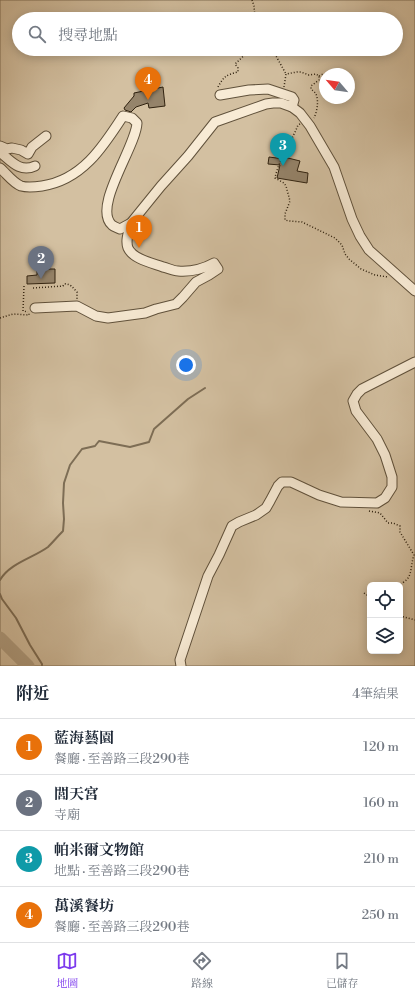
<!DOCTYPE html>
<html lang="zh-TW">
<meta charset="utf-8">
<style>
body{margin:0;font-family:"Libre Bodoni","Noto Serif TC",serif;background:#f2f2f3;color:#1f2937}
.controls{position:absolute;right:12px;bottom:12px;display:grid;overflow:hidden;border-radius:6px;box-shadow:0 2px 10px #0003}
.controls button{width:36px;height:36px;display:grid;place-items:center;padding:0;border:0;border-bottom:1px solid #e0e1e3;background:#fff;color:#1f2937;font:20px sans-serif}
.compass{position:absolute;left:319px;top:68px;width:36px;height:36px;border-radius:50%;background:#fff;box-shadow:0 2px 10px #0003;rotate:299deg}
.you{position:absolute;left:186px;top:365px;width:14px;height:14px;margin:-10px;border:3px solid #fff;border-radius:50%;background:#1a73e8;box-shadow:0 0 0 6px #1a73e833}
.badge{display:grid;place-items:center;width:26px;height:26px;border-radius:50%;background:#7c3aed;color:#fff;font-size:13px;font-weight:700}
.pin{position:absolute;translate:-50% -33px;filter:drop-shadow(0 1px 2px #0008)}
.pin::after{content:'';position:absolute;top:21px;width:14px;height:12px;background:inherit;clip-path:polygon(0 0,100% 0,50% 100%)}
.list{margin:0;padding:0;list-style:none}
h2{display:flex;justify-content:space-between;align-items:center;height:52px;margin:0;padding:0 16px;font-size:17px}
h2 small{font-size:13px;font-weight:400;color:#747a83}
.list li{display:grid;grid-template-columns:26px 1fr auto;gap:12px;align-items:center;box-sizing:border-box;height:56px;padding:0 16px;border-top:1px solid #e0e1e3}
.list b{display:block;font-size:15px;white-space:nowrap}
.list p{margin:0;font-size:13px;white-space:nowrap;color:#747a83}
.list em{font-size:13px;font-style:normal;color:#747a83}
.icon{flex:none;width:22px;height:22px;fill:none;stroke:currentColor;stroke-width:2;stroke-linecap:round;stroke-linejoin:round}
.map{position:relative;flex:none;width:415px;height:666px;overflow:hidden}
.search{position:absolute;background:#fff;box-shadow:0 2px 10px #0003;left:12px;right:12px;top:12px;height:44px;display:flex;align-items:center;gap:10px;box-sizing:border-box;padding:0 14px;border-radius:22px;color:#747a83;font-size:15px}
.sheet{height:276px;background:#fff}
nav{display:flex;justify-content:space-around;align-items:center;box-sizing:border-box;height:56px;border-top:1px solid #e0e1e3;background:#fff;font-size:11px;color:#747a83}
nav a{display:grid;justify-items:center;gap:2px}
nav .on{color:#7c3aed}
.map>svg:first-child{display:block}
.green{fill:#d3c0a1;stroke:#817058;fill-rule:evenodd}
.lines{fill:none;stroke-linecap:round;stroke-linejoin:round}
.stream{stroke:#7d6d55;stroke-width:2}
.river{stroke:#b19f83;stroke-width:13}
.building{fill:#95846b;stroke:#2f210f}
.minor-casing{stroke:#60513b;stroke-width:11}
.path{stroke:#2f210f;stroke-width:1.5;stroke-dasharray:1 2;stroke-linecap:butt}
.minor{stroke:#f8ebd5;stroke-width:9}
</style>
<div class="map">
<svg width="415" height="666" viewBox="0 0 415 666">
<rect width="100%" height="100%" fill="#f4e0bf"/>
<filter id="stains"><feTurbulence type="fractalNoise" baseFrequency=".005" numOctaves="4"/><feColorMatrix values="0 0 0 0 .2 0 0 0 0 .09 0 0 0 0 .02 0 0 0 .5 -.17"/></filter>
<radialGradient id="worn" r=".72"><stop offset=".6" stop-color="#630" stop-opacity="0"/><stop offset="1" stop-color="#630" stop-opacity=".3"/></radialGradient>
<path class="green" d="M0,0H415V666H0ZM19,19H396V49H19ZM325,74H349V98H325ZM370,585H400V651H370Z"/>
<g class="lines">
<g class="stream">
<path d="M0,580C10,563 33,558 48,547C53,542 58,536 63,531L64,519L63,503L64,483L70,465L82,449L95,446L99,441L130,447L149,442L154,429L188,399L205,388"/>
<path d="M0,594L2,599L16,618L30,645L42,664V666"/>
</g>
<path class="river" d="M0,638L28,666"/>
</g>
<g class="building">
<path d="M163,87L165,106L149,108L148,103L136,107L131,112L125,110L124,108L134,96V93Z"/>
<path d="M269,157L284,159V157L300,161L297,171L308,173L307,183L277,178L280,165L268,164Z"/>
<path d="M37,269H55V283L27,284V276L37,275Z"/>
</g>
<g class="lines">
<defs>
<g id="minor">
<path d="M220,95L249,90L268,89L292,97L294,100L292,107"/>
<path d="M0,146L7,149L12,148L21,150L28,154L32,147L46,136"/>
<path d="M0,152C11,161 20,173 35,166"/>
<path d="M0,168C6,173 13,183 21,186C28,188 35,187 42,186C82,180 103,147 123,116L132,118L137,123C136,147 92,207 112,225C114,227 118,228 120,229L131,223L161,186L188,156L215,122L266,104L273,103H281L292,107L300,113L310,126L334,167L352,219L360,236L369,250L415,291"/>
<path d="M35,308L77,306L96,316L108,318L145,313L156,309L176,304L183,297L196,282L209,275L218,269L214,263C203,269 191,272 178,271C173,271 168,268 163,267C152,263 133,259 128,248C125,240 129,231 131,223"/>
<path d="M181,666L180,660L208,576L219,555L232,526L239,522L256,515L266,508L270,501L278,486L282,482H291L319,495L341,502L377,503L385,498L392,487V477L385,455L377,439L356,411L353,401L357,394L362,389L415,362"/>
</g>
</defs>
<use href="#minor" class="minor-casing"/>
<g class="path">
<path d="M252,0L254,6L255,19"/>
<path d="M271,49L276,56L286,74"/>
<path d="M319,76L323,74H326"/>
<path d="M218,87C224,76 226,75 238,72V68L235,64L251,49"/>
<path d="M284,87L286,74L297,72H301L309,75L316,74L319,76V80L311,86V89C313,91 315,92 316,94C319,101 317,112 314,118"/>
<path d="M300,124L298,125C291,143 279,159 275,178L284,183L286,186L290,201L285,214V220L289,221L302,222L335,238L342,245L345,254L349,259L361,269L375,275L388,277"/>
<path d="M24,286L23,311L28,312"/>
<path d="M33,288L63,286L64,284C70,283 73,288 77,292V299"/>
<path d="M0,318L13,314L29,315V313"/>
<path d="M369,511L380,513L388,523H393L400,526V532L414,555C411,563 412,572 408,578C406,581 402,583 400,585"/>
<path d="M364,593L370,597"/>
<path d="M400,616L415,620"/>
</g>
<use href="#minor" class="minor"/>
</g>
<rect width="100%" height="100%" filter="url(#stains)"/>
<rect width="100%" height="100%" fill="url(#worn)"/>
</svg>
<div class="controls">
<button><svg class="icon" aria-label="locate" viewBox="0 0 24 24"><circle cx="12" cy="12" r="6"/><path d="M12 2v4M12 18v4M2 12h4M18 12h4"/></svg></button>
<button><svg class="icon" aria-label="layers" viewBox="0 0 24 24"><path d="M12 4l9 5-9 5-9-5zM3 14l9 5 9-5"/></svg></button>
</div>
<svg class="compass" viewBox="-18 -18 36 36"><path d="M0-13l5 13h-10z" fill="#e53935"/><path d="M0 13l5-13h-10z" fill="#747a83"/></svg>
<div class="you"></div>
<div class="pin badge" style="left:139px;top:248px;background:#e8710a">1</div>
<div class="pin badge" style="left:41px;top:279px;background:#6b7280">2</div>
<div class="pin badge" style="left:283px;top:166px;background:#0f9aa8">3</div>
<div class="pin badge" style="left:148px;top:100px;background:#e8710a">4</div>
<div class="search"><svg class="icon" aria-label="search" viewBox="0 0 24 24"><circle cx="10" cy="10" r="6"/><path d="M15 15l6 6"/></svg>搜尋地點</div>
</div>
<section class="sheet">
<h2>附近<small>4筆結果</small></h2>
<ul class="list">
<li><span class="badge" style="background:#e8710a">1</span><div><b>藍海藝園</b><p>餐廳 · 至善路三段290巷</p></div><em>120 m</em></li>
<li><span class="badge" style="background:#6b7280">2</span><div><b>閭天宮</b><p>寺廟</p></div><em>160 m</em></li>
<li><span class="badge" style="background:#0f9aa8">3</span><div><b>帕米爾文物館</b><p>地點 · 至善路三段290巷</p></div><em>210 m</em></li>
<li><span class="badge" style="background:#e8710a">4</span><div><b>萬溪餐坊</b><p>餐廳 · 至善路三段290巷</p></div><em>250 m</em></li>
</ul>
</section>
<nav>
<a class="on"><svg class="icon" aria-label="map" viewBox="0 0 24 24"><path d="M3 6l6-2 6 2 6-2v14l-6 2-6-2-6 2zM9 4v14M15 6v14"/></svg>地圖</a>
<a><svg class="icon" aria-label="directions" viewBox="0 0 24 24"><path d="M12 3l9 9-9 9-9-9zM9 14v-3h6M13 9l2 2-2 2"/></svg>路線</a>
<a><svg class="icon" aria-label="saved" viewBox="0 0 24 24"><path d="M7 4h10v16l-5-4-5 4z"/></svg>已儲存</a>
</nav>
